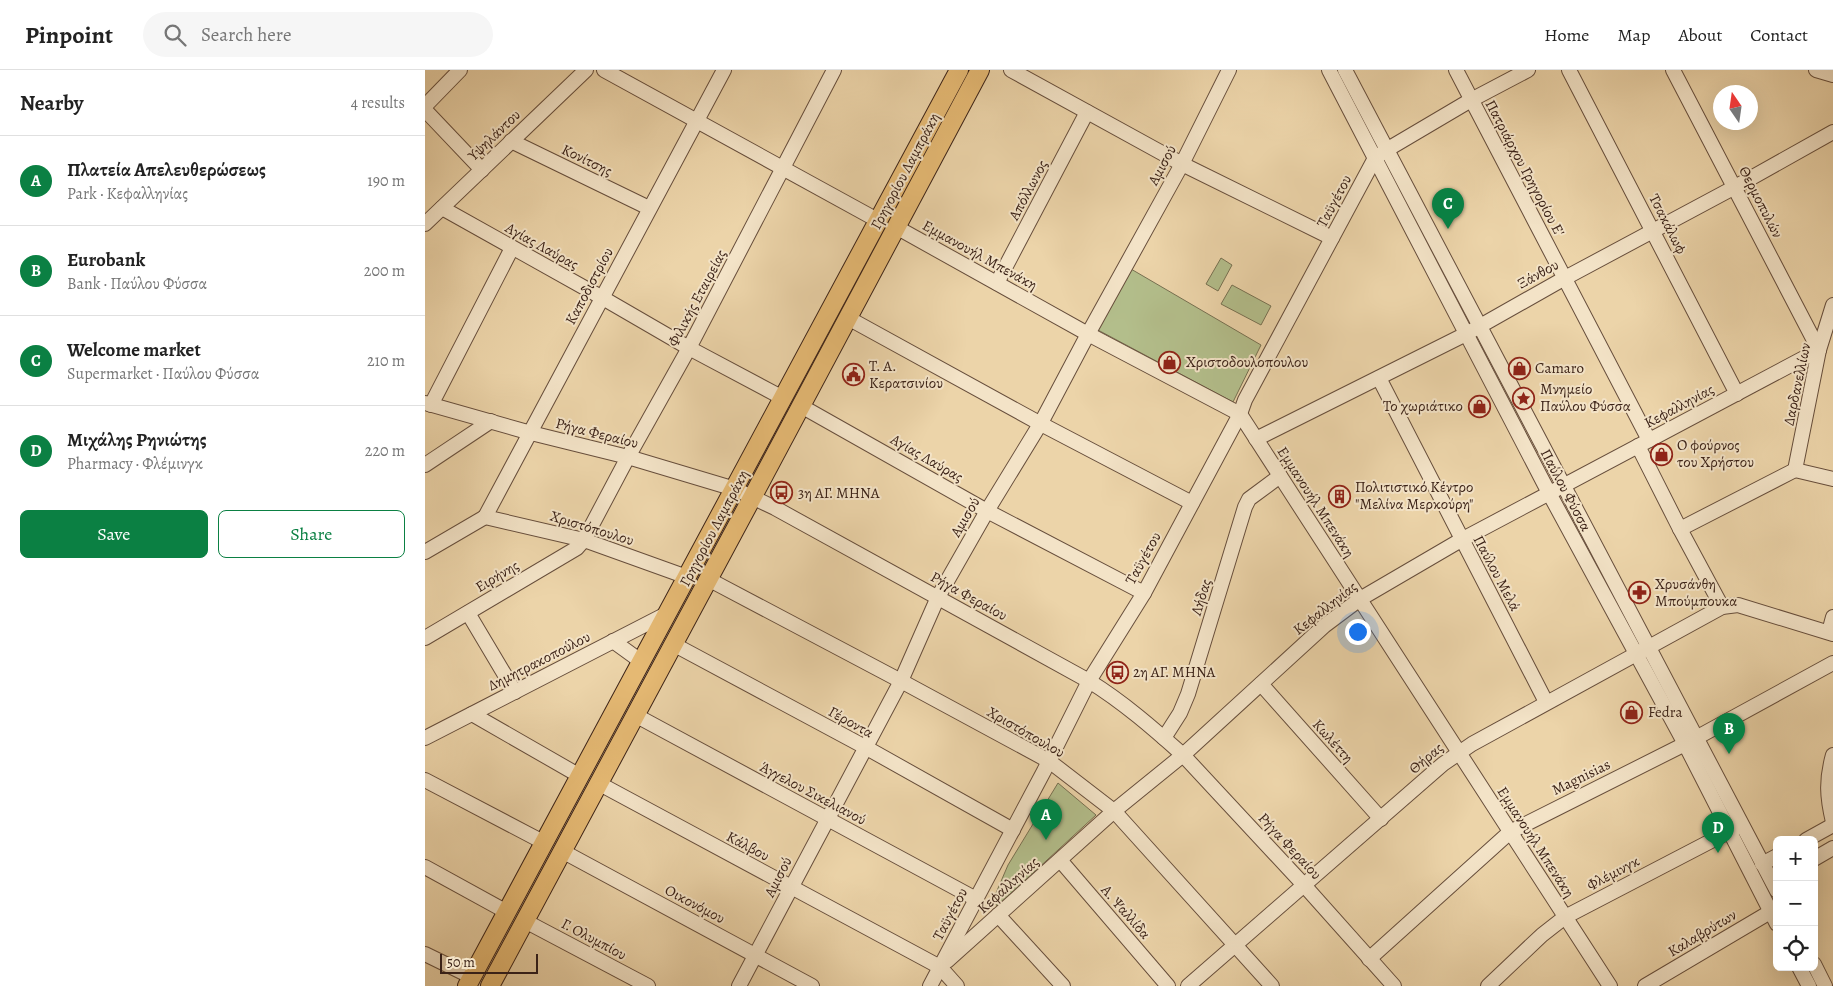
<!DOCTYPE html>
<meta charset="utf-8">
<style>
body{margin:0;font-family:Alegreya,serif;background:#f6f6f6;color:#222}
.controls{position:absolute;right:15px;bottom:15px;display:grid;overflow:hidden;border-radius:8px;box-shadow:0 5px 20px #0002}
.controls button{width:45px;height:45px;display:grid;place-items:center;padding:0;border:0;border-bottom:1px solid #e0e0e0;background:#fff;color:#222;font:25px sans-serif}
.compass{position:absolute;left:1288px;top:15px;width:45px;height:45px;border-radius:50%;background:#fff;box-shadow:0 5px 20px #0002;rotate:347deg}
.scale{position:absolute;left:15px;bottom:12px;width:98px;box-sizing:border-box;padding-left:5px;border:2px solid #3b2217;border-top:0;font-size:14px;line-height:18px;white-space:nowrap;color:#3b2217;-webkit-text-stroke:4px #f3e3c7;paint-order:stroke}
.you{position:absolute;left:932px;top:561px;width:18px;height:18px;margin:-12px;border:4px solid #fff;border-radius:50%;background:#1a73e8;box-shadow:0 0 0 8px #1a73e833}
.badge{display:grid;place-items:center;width:32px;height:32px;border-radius:50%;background:#0b8043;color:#fff;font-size:16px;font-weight:700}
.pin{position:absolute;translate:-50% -41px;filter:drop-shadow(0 1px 2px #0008)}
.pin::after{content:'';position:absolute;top:26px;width:18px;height:15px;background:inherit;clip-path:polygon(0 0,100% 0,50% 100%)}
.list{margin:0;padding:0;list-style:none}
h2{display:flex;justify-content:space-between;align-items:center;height:65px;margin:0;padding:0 20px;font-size:21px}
h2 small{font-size:16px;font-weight:400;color:#767676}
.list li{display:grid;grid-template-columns:32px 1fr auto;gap:15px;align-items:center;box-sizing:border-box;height:90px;padding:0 20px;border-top:1px solid #e0e0e0}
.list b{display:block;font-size:19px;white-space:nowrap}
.list p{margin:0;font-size:16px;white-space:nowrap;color:#767676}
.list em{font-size:16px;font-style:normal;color:#767676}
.actions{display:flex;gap:10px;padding:15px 20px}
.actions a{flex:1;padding:11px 0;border:1px solid #0b8043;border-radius:8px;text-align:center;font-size:18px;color:#0b8043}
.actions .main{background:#0b8043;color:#fff}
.icon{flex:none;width:28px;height:28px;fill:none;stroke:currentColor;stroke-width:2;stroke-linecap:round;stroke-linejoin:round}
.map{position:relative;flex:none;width:1408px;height:916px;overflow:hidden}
header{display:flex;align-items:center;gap:30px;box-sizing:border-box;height:70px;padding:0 25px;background:#fff;border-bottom:1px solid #e0e0e0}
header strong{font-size:24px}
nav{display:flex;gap:28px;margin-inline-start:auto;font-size:18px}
.search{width:350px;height:45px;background:#f6f6f6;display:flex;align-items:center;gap:12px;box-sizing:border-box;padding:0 18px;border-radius:28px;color:#767676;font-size:19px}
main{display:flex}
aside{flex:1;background:#fff}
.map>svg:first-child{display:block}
.green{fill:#b3be8b;stroke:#777051}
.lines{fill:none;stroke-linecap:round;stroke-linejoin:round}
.minor-casing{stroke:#674e3c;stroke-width:16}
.major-casing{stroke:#3b2217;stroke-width:20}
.minor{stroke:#f3e3c7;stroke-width:14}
.major{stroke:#e6ba74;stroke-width:18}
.labels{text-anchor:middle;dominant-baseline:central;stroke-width:4;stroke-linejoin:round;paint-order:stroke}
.street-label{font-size:15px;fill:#3b2217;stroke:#f3e3c7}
.poi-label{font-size:15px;fill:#3b2217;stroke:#f3e3c7;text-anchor:start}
</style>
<header>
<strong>Pinpoint</strong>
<div class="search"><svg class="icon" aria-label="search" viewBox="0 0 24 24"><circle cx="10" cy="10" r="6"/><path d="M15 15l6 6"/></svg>Search here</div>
<nav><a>Home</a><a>Map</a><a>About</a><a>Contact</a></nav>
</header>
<main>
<aside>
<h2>Nearby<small>4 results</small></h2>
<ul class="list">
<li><span class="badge">A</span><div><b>Πλατεία Απελευθερώσεως</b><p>Park · Κεφαλληνίας</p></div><em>190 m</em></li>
<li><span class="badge">B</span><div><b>Eurobank</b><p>Bank · Παύλου Φύσσα</p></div><em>200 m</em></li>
<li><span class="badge">C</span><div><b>Welcome market</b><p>Supermarket · Παύλου Φύσσα</p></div><em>210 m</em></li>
<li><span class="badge">D</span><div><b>Μιχάλης Ρηνιώτης</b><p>Pharmacy · Φλέμινγκ</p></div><em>220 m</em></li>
</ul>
<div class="actions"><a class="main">Save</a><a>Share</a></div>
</aside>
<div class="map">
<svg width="1408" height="916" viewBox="0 0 1408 916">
<rect width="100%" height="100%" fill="#ecd4a9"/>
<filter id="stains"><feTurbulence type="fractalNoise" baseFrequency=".004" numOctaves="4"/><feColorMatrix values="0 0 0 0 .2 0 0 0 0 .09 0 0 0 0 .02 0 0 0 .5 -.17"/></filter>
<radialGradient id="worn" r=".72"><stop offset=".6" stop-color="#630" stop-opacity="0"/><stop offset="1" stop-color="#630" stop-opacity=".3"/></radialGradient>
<g class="green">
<path d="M796,188L807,195L793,221L781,214Z"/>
<path d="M706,199L836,275L808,332L673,260Z"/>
<path d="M807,215L846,236L836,255L796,234Z"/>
<path d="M633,713L671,745L572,836L568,830L583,795Z"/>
</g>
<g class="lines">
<defs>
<g id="minor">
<path d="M179,0L454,151"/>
<path d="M586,0L757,94L907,168"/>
<path d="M904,0L1124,423L1260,674L1352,854"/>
<path d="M920,0L1352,821"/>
<path d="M1031,0L1224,370"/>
<path d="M1144,0L1312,324"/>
<path d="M1248,0L1394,280"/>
<path d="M1391,0L1408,5"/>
<path d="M0,36L35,0"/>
<path d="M0,40L57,100"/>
<path d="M86,71L224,138"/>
<path d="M17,138L176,227L264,278L358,328"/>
<path d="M0,154L161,0"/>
<path d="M471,157L663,264L815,344L1185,916"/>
<path d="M572,213L662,42"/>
<path d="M423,248L616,354L767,433"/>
<path d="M954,308L1121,632"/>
<path d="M0,333L106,363L203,387L310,419L350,438L664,611C698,632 729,659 758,685L878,814L969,916"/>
<path d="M6,335L87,178"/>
<path d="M376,336L562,441L719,523"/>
<path d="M831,369L1041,264L1140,208L1310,117L1408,62"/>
<path d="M1213,376L1255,459L1297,537"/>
<path d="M0,395L66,351"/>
<path d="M1370,400L1394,280L1408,235"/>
<path d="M1370,400L1408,409"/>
<path d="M60,447L299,0"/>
<path d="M60,447L159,470L262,507"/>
<path d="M1255,459L1370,400"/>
<path d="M0,482L60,447"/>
<path d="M283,509L476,611L624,691L689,741L847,916"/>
<path d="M43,543L90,622"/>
<path d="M1404,562L1408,547"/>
<path d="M0,568L152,478L159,470L203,387L264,278L409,0"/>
<path d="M188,571L217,592"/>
<path d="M248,574L440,677L588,760"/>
<path d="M836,614L956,749"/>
<path d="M47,644L155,706"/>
<path d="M210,645L551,829"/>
<path d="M0,668L243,543"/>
<path d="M739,668L755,643L763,624L820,437L824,429L855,406"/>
<path d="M1408,685C1401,710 1402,727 1408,752"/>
<path d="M0,710L120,773"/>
<path d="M173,713L515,897L532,916"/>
<path d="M1381,770L1408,755"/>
<path d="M137,781L387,916"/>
<path d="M1389,789L1408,778"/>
<path d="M635,790L743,916"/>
<path d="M1337,794L1352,786"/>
<path d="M0,797L82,842"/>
<path d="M573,845L638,916"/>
<path d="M100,851L223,916"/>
<path d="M0,884L47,907"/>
<path d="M944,889L1085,762L1260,674L1408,593"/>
<path d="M522,891L689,741L758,685L899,556L935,529L1036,470L1394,280"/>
<path d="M1389,894L1400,916"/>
<path d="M1374,897L1384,916"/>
<path d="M314,916L476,611L513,527L562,441L617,351L663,264L757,94L804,0"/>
<path d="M505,916L619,701L664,611L719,523L815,344L820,330L950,88L963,79L1046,30L1103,0"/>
<path d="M763,916L1018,694L1047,674L1297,537L1313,535L1408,564"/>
<path d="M1063,916L1117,865L1140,847L1311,758"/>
<path d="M1220,916L1352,838"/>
</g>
<g id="major">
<path d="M42,916L534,0"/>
<path d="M65,916L328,426L555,0"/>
</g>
</defs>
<use href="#minor" class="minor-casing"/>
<use href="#major" class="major-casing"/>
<use href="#minor" class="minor"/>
<use href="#major" class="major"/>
</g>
<defs>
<symbol id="shop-ring" viewBox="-11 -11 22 22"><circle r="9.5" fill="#f3e3c7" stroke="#8f2418" stroke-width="1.5"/><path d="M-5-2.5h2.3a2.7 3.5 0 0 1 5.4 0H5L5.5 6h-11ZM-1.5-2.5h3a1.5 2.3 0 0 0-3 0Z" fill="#8f2418"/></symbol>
<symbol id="civic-ring" viewBox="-11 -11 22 22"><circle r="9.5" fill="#f3e3c7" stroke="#8f2418" stroke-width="1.5"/><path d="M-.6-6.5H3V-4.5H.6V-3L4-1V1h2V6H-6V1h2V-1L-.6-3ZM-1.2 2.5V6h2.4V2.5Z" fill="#8f2418"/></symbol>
<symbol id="sight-ring" viewBox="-11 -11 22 22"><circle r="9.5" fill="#f3e3c7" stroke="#8f2418" stroke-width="1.5"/><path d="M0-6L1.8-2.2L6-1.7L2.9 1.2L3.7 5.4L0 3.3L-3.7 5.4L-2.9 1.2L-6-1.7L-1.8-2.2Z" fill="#8f2418"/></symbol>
<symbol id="bus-ring" viewBox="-11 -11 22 22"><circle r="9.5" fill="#f3e3c7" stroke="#8f2418" stroke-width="1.5"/><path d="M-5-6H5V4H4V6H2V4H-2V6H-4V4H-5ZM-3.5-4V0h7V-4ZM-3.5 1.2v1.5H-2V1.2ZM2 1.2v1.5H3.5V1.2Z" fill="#8f2418"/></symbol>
<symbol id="building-ring" viewBox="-11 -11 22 22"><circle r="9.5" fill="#f3e3c7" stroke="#8f2418" stroke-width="1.5"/><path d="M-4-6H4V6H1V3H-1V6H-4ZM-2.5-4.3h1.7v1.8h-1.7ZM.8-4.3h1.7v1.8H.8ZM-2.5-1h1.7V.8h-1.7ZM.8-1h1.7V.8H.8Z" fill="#8f2418"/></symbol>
<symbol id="pharmacy-ring" viewBox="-11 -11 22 22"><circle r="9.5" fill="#f3e3c7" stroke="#8f2418" stroke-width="1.5"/><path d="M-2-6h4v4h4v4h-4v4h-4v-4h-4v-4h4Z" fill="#8f2418"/></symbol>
</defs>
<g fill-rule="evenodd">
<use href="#shop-ring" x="732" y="280" width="25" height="25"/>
<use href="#shop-ring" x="1082" y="286" width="25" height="25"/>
<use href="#civic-ring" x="416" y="292" width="25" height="25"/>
<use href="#sight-ring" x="1086" y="316" width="25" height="25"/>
<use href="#shop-ring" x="1042" y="324" width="25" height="25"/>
<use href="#shop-ring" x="1224" y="372" width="25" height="25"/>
<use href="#bus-ring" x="344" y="410" width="25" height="25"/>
<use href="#building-ring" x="902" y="414" width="25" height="25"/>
<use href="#pharmacy-ring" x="1202" y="510" width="25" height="25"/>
<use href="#bus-ring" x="680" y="590" width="25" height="25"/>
<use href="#shop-ring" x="1194" y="630" width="25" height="25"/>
</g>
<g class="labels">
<g class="street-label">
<text transform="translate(69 65) rotate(-44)">Υψηλάντου</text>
<text transform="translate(162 90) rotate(26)">Κονίτσης</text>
<text transform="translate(737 95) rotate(-62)">Αμισού</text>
<text transform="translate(1100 98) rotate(62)">Πατριάρχου Γρηγορίου Ε'</text>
<text transform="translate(480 101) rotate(-62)">Γρηγορίου Λαμπράκη</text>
<text transform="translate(603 120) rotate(-62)">Απόλλωνος</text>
<text transform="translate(909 131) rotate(-62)">Ταϋγέτου</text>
<text transform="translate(1336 132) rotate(63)">Θερμοπυλών</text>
<text transform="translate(1243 154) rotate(63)">Τσακάλωφ</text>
<text transform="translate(117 176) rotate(29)">Αγίας Λαύρας</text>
<text transform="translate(555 185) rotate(29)">Εμμανουήλ Μπενάκη</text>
<text transform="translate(1113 204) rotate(-29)">Ξάνθου</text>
<text transform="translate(164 216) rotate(-62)">Καποδιστρίου</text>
<text transform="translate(272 228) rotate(-62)">Φιλικής Εταιρείας</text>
<text transform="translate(1372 314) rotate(-78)">Δαρδανελλίων</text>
<text transform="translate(1254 336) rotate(-28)">Κεφαλληνίας</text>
<text transform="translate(172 363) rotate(14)">Ρήγα Φεραίου</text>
<text transform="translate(502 388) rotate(30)">Αγίας Λαύρας</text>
<text transform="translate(1141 420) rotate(62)">Παύλου Φύσσα</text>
<text transform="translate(891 432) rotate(57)">Εμμανουήλ Μπενάκη</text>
<text transform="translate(540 447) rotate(-60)">Αμισού</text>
<text transform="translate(167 458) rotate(17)">Χριστόπουλου</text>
<text transform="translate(289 458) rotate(-62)">Γρηγορίου Λαμπράκη</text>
<text transform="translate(718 488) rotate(-61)">Ταϋγέτου</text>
<text transform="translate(1072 503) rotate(62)">Παύλου Μελά</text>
<text transform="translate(72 506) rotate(-31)">Ειρήνης</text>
<text transform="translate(544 526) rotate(29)">Ρήγα Φεραίου</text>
<text transform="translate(776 527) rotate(-73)">Λήδας</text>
<text transform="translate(900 538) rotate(-38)">Κεφαλληνίας</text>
<text transform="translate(114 591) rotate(-27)">Δημητρακοπούλου</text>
<text transform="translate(426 652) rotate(29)">Γέροντα</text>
<text transform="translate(601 662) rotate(30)">Χριστόπουλου</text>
<text transform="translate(908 671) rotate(48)">Κωλέττη</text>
<text transform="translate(1001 688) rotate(-40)">Θήρας</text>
<text transform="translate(1156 707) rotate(-26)">Magnisias</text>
<text transform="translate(388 723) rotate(28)">Άγγελου Σικελιανού</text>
<text transform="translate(1111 772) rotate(57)">Εμμανουήλ Μπενάκη</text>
<text transform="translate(323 776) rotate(28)">Κάλβου</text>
<text transform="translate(865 776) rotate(47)">Ρήγα Φεραίου</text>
<text transform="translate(1188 803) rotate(-28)">Φλέμινγκ</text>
<text transform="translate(353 807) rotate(-63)">Αμισού</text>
<text transform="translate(583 815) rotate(-42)">Κεφαλληνίας</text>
<text transform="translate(270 834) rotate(28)">Οικονόμου</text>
<text transform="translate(701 842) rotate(49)">Α. Ψαλλίδα</text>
<text transform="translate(525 844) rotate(-62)">Ταϋγέτου</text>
<text transform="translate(1277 863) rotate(-31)">Καλαβρύτων</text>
<text transform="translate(169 869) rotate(28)">Γ. Ολυμπίου</text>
</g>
<g class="poi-label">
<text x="761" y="292">Χριστοδουλοπουλου</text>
<text x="444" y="296">Τ. Α.<tspan x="444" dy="17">Κερατσινίου</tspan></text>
<text x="1110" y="298">Camaro</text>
<text x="1115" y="319">Μνημείο<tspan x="1115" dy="17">Παύλου Φύσσα</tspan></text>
<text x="1038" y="336" text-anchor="end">Το χωριάτικο</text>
<text x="1252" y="375">Ο φούρνος<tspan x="1252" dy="17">του Χρήστου</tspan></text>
<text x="930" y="417">Πολιτιστικό Κέντρο<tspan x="930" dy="17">"Μελίνα Μερκούρη"</tspan></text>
<text x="373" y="423">3η ΑΓ. ΜΗΝΑ</text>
<text x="1230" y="514">Χρυσάνθη<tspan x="1230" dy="17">Μπούμπουκα</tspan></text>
<text x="708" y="602">2η ΑΓ. ΜΗΝΑ</text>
<text x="1223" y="642">Fedra</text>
</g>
</g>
<rect width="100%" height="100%" filter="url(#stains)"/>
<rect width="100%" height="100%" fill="url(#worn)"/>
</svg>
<div class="controls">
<button>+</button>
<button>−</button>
<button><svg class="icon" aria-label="locate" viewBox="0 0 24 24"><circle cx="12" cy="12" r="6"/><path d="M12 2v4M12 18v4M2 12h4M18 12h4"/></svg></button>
</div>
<svg class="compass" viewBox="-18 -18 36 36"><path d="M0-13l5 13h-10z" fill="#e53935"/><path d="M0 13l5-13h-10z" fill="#767676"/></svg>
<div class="scale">50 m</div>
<div class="you"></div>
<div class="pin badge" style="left:621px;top:770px">A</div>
<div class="pin badge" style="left:1304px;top:684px">B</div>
<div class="pin badge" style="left:1023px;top:159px">C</div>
<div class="pin badge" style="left:1293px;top:783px">D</div>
</div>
</main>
